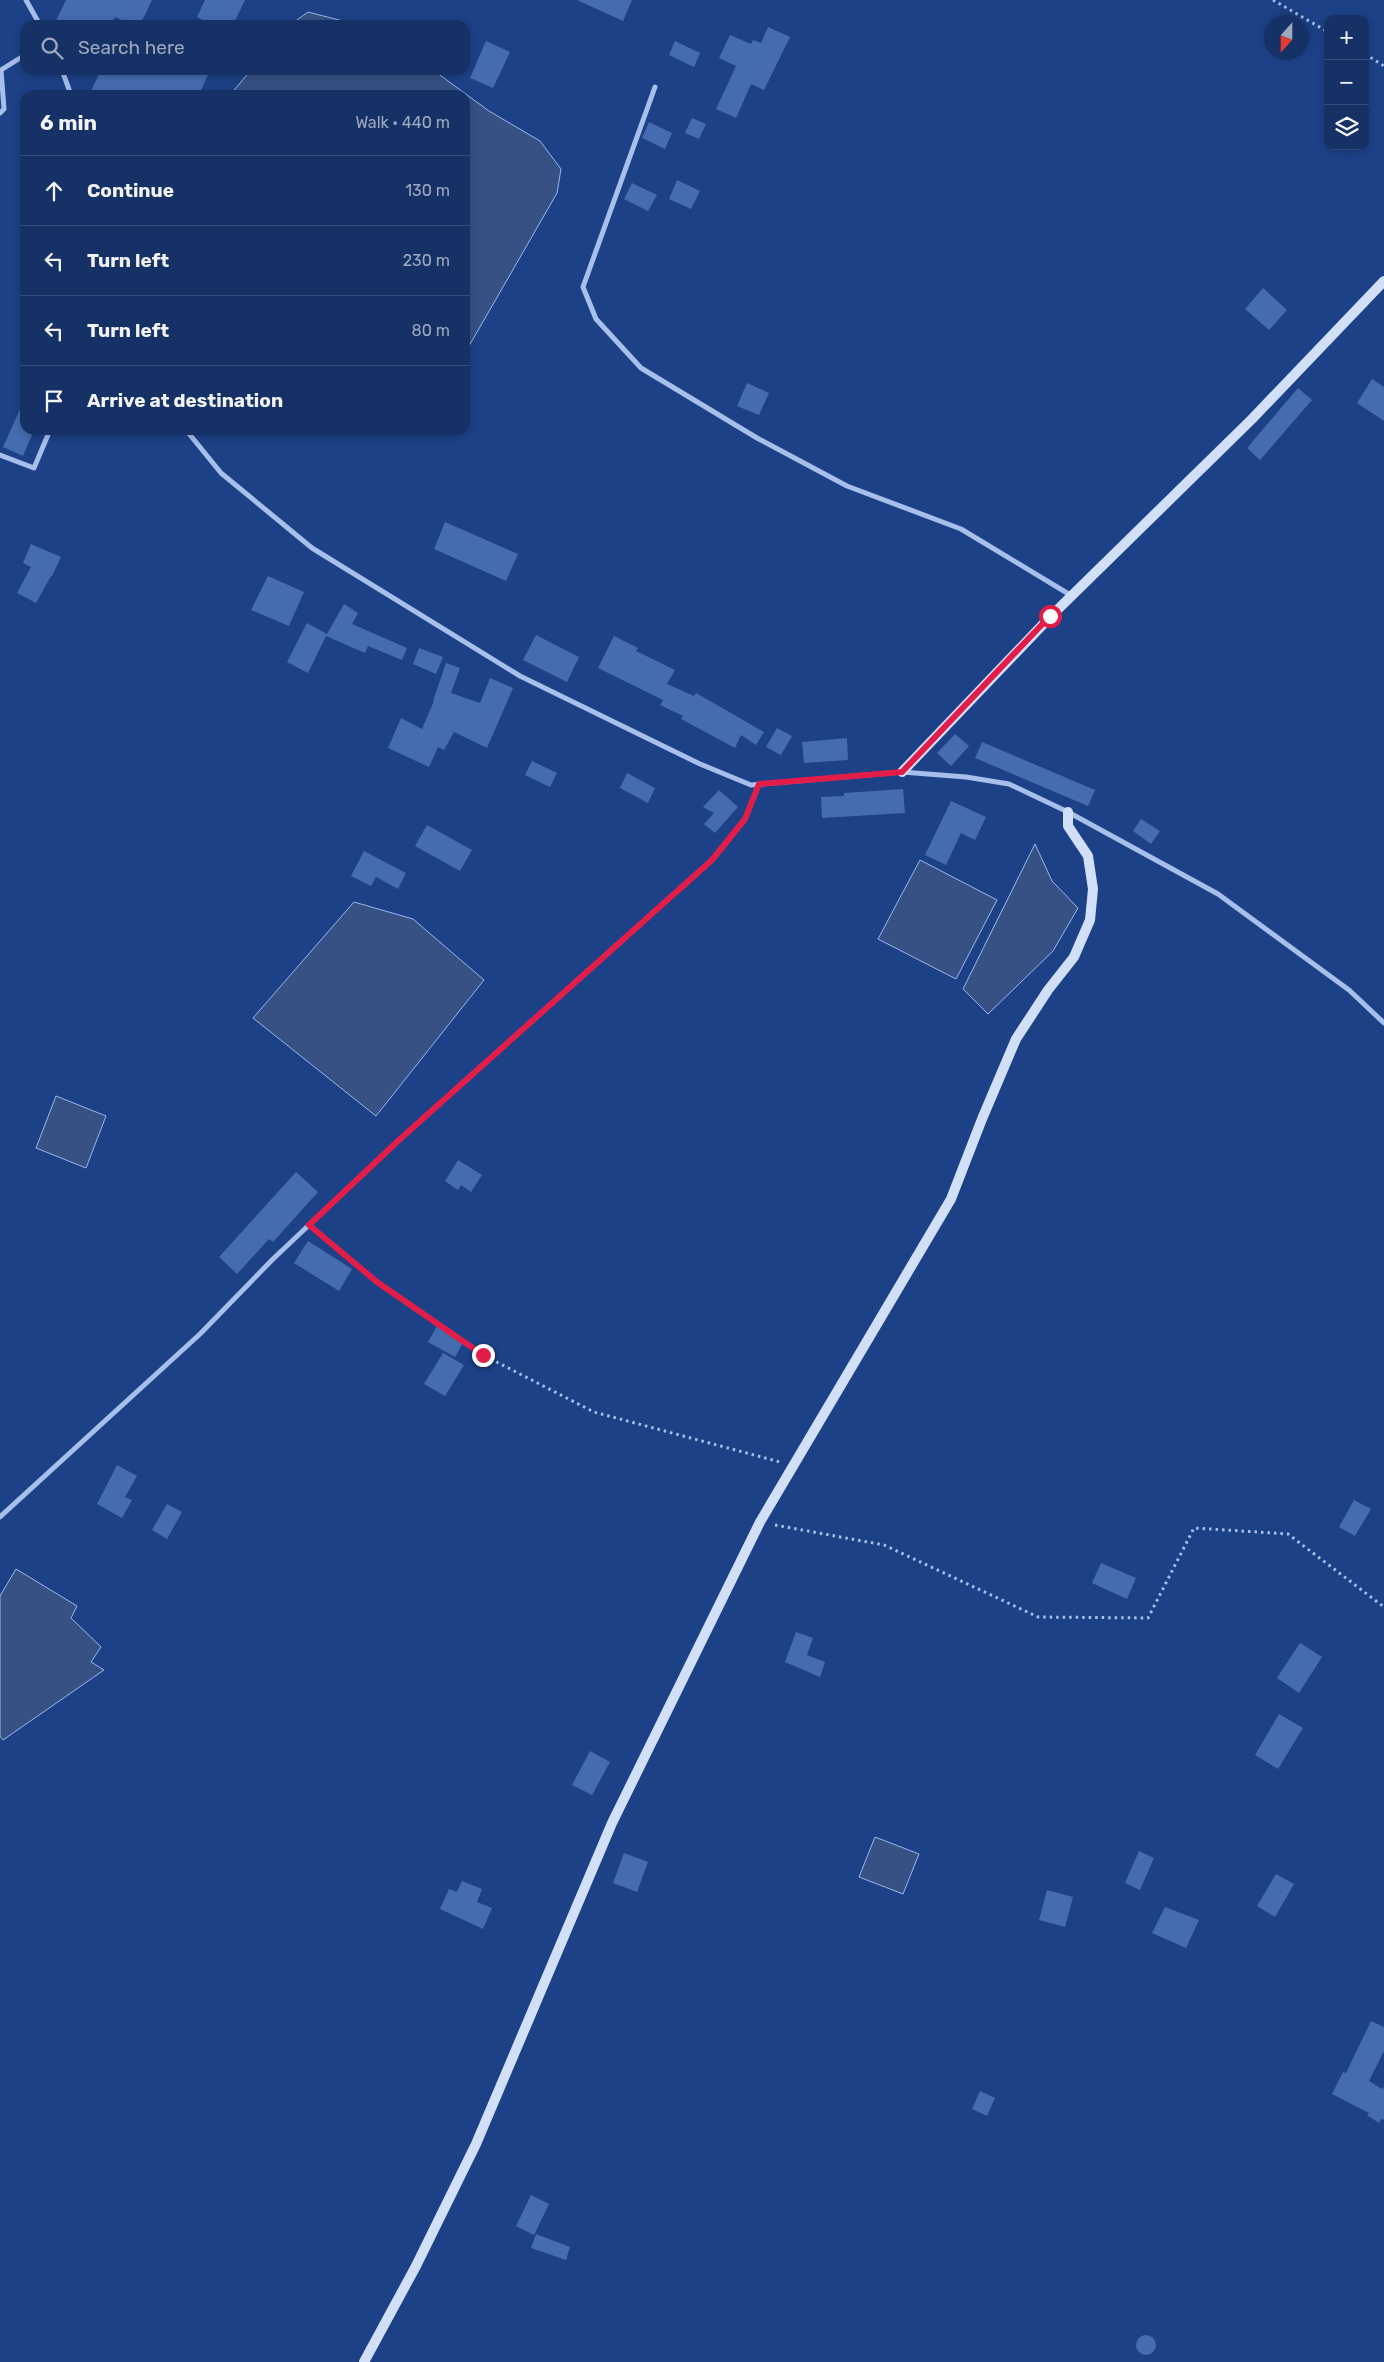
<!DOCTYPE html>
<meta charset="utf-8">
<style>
body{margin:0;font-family:Rubik,sans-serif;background:#1f396b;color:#f1f3f6}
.controls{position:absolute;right:15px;top:15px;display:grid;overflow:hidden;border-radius:10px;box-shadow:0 2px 8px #0003}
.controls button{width:45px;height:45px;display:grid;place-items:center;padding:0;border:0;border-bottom:1px solid #354c79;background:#163165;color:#f1f3f6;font:25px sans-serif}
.compass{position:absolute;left:1264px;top:15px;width:45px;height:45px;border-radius:50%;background:#163165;box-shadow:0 2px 8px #0003;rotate:201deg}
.stop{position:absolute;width:15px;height:15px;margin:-11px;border:4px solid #e11d48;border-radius:50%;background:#fff}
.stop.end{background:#e11d48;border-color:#fff;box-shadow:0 1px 5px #0008}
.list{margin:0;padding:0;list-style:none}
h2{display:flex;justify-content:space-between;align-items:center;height:65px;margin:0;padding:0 20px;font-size:21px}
h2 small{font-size:16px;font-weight:400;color:#9ea9bf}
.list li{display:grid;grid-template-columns:32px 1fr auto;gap:15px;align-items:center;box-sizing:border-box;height:70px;padding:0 20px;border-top:1px solid #354c79}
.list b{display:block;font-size:19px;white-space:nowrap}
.list em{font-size:16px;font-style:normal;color:#9ea9bf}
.icon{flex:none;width:28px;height:28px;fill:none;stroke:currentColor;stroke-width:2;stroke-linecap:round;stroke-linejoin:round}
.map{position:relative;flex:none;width:1384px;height:2362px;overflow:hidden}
.search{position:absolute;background:#163165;box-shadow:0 2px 8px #0003;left:20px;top:20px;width:450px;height:55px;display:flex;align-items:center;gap:12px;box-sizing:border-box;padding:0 18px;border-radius:15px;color:#9ea9bf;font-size:19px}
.panel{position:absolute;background:#163165;box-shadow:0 2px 8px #0003;left:20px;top:90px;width:450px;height:345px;border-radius:15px}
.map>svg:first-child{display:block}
.water{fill:#375184;stroke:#99b8ed}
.building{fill:#456bb0}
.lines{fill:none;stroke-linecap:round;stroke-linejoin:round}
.path{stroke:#a6bfeb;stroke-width:3;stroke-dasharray:2.5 4;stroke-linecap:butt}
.street{stroke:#a6bfeb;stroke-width:5}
.secondary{stroke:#d2dff8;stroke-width:10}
.route{stroke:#e11d48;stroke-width:6}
</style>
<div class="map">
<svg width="1384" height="2362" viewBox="0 0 1384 2362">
<rect width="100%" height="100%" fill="#1d4187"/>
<g class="water">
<path d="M308,12L343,21L349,25H290Z"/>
<path d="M251,70H433L489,111L540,141L561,169L557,193L465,353V95H230Z"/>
<path d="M1035,844L1052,881L1078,908L1053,951L988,1014L963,989Z"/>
<path d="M920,860L997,900L956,979L878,939Z"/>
<path d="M354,902L413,919L484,980L376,1116L253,1018Z"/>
<path d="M56,1096L106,1116L86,1168L36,1148Z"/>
<path d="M16,1569L77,1606L71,1618L101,1647L91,1662L104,1670L3,1740L0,1736V1596Z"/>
<path d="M875,1837L919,1854L903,1894L859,1877Z"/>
</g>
<g class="building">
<path d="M66,0H152L140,25H133L115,17L111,25H54Z"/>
<path d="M205,0H245L233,25H213L197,17Z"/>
<path d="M577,0H632L623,21Z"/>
<path d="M768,27L790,37L764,90L751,84L736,118L716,109L736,66L719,58L730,35L751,44L753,40L761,43Z"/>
<path d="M486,41L510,52L493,88L470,78Z"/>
<path d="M675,41L700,53L694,67L669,55Z"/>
<path d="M101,70H210L199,95H89Z"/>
<path d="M692,118L706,124L699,139L685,133Z"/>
<path d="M649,122L672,133L665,149L642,138Z"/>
<path d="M677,180L700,191L691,209L669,199Z"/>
<path d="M632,183L657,195L648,211L624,199Z"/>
<path d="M1263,288L1287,310L1269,330L1245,309Z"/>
<path d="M1372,379L1384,387V421L1357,403Z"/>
<path d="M747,383L769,393L759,415L737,406Z"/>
<path d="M1298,388L1312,400L1260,460L1247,448Z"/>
<path d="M25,398V430H34L23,456L3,447Z"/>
<path d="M445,522L518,554L506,581L434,549Z"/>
<path d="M31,544L61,557L52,576H51L36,603L17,593L31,567L23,563Z"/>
<path d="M268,576L304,592L289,626L251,610Z"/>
<path d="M344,604L358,613L352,624L407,648L402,660L368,646L365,653L326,636L308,673L287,662L307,623L327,634Z"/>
<path d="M536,635L579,657L567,682L523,660Z"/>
<path d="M614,636L638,648L636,651L675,670L667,684L694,696L696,693L764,732L756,745L741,735L735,748L681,719L683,716L660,705L663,700L598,668Z"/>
<path d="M419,648L443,657L436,674L413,664Z"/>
<path d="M446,663L460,668L451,693L480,703L490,678L513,688L487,748L454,732L444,750L438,747L429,767L388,748L401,718L422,729L434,701H433Z"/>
<path d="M777,728L792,736L781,755L766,747Z"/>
<path d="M955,734L969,746L951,766L937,753Z"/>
<path d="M847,738L848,760L804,763L802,742Z"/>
<path d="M982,742L1095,790L1088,806L975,758Z"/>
<path d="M532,761L557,773L550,787L525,775Z"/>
<path d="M627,773L655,788L648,803L620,788Z"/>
<path d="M903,789L905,813L822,818L821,797L844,796V793Z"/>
<path d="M719,790L738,807L715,833L704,824L714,813L703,807Z"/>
<path d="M951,801L986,817L975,840L961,833L946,865L925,855Z"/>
<path d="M1141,819L1160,831L1151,844L1133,831Z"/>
<path d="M427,825L472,850L460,871L415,846Z"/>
<path d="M364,851L406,873L398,889L376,877L371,886L351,876Z"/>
<path d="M458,1160L482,1175L471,1192L461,1185L458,1190L445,1181Z"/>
<path d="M296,1172L318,1192L273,1242L269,1239L237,1274L219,1257Z"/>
<path d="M308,1241L352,1269L339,1291L294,1263Z"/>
<path d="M437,1326L464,1341L455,1357L428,1342Z"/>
<path d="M443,1353L464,1365L445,1396L424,1384Z"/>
<path d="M117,1465L137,1476L125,1497L132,1500L122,1518L97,1504Z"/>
<path d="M1354,1500L1371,1509L1355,1536L1339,1527Z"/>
<path d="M167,1504L182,1512L167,1539L152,1530Z"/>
<path d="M1101,1563L1136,1578L1127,1599L1092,1583Z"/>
<path d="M796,1632L813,1638L807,1655L825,1662L820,1677L785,1662Z"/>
<path d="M1300,1643L1322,1657L1299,1693L1277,1678Z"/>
<path d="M1279,1714L1303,1728L1278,1769L1255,1755Z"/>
<path d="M590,1751L610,1762L592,1795L572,1785Z"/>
<path d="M1139,1851L1154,1858L1140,1890L1125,1883Z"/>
<path d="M624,1853L648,1862L637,1892L613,1883Z"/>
<path d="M1276,1874L1294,1884L1275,1917L1257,1906Z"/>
<path d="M462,1881L482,1889L477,1902L492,1908L483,1929L440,1909L449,1889L457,1892Z"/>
<path d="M1047,1890L1073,1897L1065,1927L1039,1920Z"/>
<path d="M1165,1907L1199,1920L1186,1948L1152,1933Z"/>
<path d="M1371,2021L1384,2027V2051L1369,2081L1382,2089L1384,2087V2120L1381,2119L1379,2123L1367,2115L1369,2113L1332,2094L1343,2072L1346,2073Z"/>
<path d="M980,2091L995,2098L987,2116L972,2109Z"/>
<path d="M531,2195L549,2204L534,2235L516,2226Z"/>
<path d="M536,2234L570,2247L566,2260L531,2248Z"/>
<circle cx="1146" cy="2345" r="10"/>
</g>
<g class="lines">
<g class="path">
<path d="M1273,0L1328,32"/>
<path d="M1365,54L1384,66"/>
<path d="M318,1232L377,1282L483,1355L594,1412L780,1462"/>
<path d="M775,1525L884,1545L1038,1617L1148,1618L1194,1528L1288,1534L1384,1607"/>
</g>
<g class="street">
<path d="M26,0L40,25"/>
<path d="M62,70L71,95"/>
<path d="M655,87L583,287L596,319L641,368L757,438L847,486L961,529L1072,596"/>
<path d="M0,113L4,109L1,70L25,55"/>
<path d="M186,430L221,473L312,548L520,676L700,764L751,785L902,772L966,777L1009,784L1068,812L1218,894L1349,990L1384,1023"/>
<path d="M0,455L34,468L50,430"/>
<path d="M0,1517L200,1334L273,1259L399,1140L712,860L745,819L759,784"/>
</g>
<g class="secondary">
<path d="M902,772L1051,616L1252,419L1384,281"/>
<path d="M364,2362L416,2266L476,2144L612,1823L760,1522L951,1199L982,1119L1016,1039L1048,990L1074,957L1090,920L1093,889L1088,856L1068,826V812"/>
</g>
</g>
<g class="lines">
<path class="route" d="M483,1355L377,1282L309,1225L399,1140L712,860L745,819L759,784L902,772L1050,616"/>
</g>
</svg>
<div class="controls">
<button>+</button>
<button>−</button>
<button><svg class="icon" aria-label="layers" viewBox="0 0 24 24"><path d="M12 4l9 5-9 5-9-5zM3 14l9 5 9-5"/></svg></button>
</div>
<svg class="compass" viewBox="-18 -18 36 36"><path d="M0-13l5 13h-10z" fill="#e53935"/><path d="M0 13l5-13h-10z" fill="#9ea9bf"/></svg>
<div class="stop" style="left:1050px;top:616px"></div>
<div class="stop end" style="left:483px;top:1355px"></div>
<div class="search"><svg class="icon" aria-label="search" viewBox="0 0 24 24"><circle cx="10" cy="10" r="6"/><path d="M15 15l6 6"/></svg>Search here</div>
<section class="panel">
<h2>6 min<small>Walk · 440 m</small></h2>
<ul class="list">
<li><svg class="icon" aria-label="ahead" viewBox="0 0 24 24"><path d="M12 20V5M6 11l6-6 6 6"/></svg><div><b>Continue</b></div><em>130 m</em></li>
<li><svg class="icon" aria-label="left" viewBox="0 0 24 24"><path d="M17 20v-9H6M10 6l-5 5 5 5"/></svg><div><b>Turn left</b></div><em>230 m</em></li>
<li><svg class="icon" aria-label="left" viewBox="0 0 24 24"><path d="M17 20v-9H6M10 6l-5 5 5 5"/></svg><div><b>Turn left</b></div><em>80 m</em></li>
<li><svg class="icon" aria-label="arrive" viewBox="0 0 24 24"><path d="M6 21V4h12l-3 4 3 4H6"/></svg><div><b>Arrive at destination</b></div></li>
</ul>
</section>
</div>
